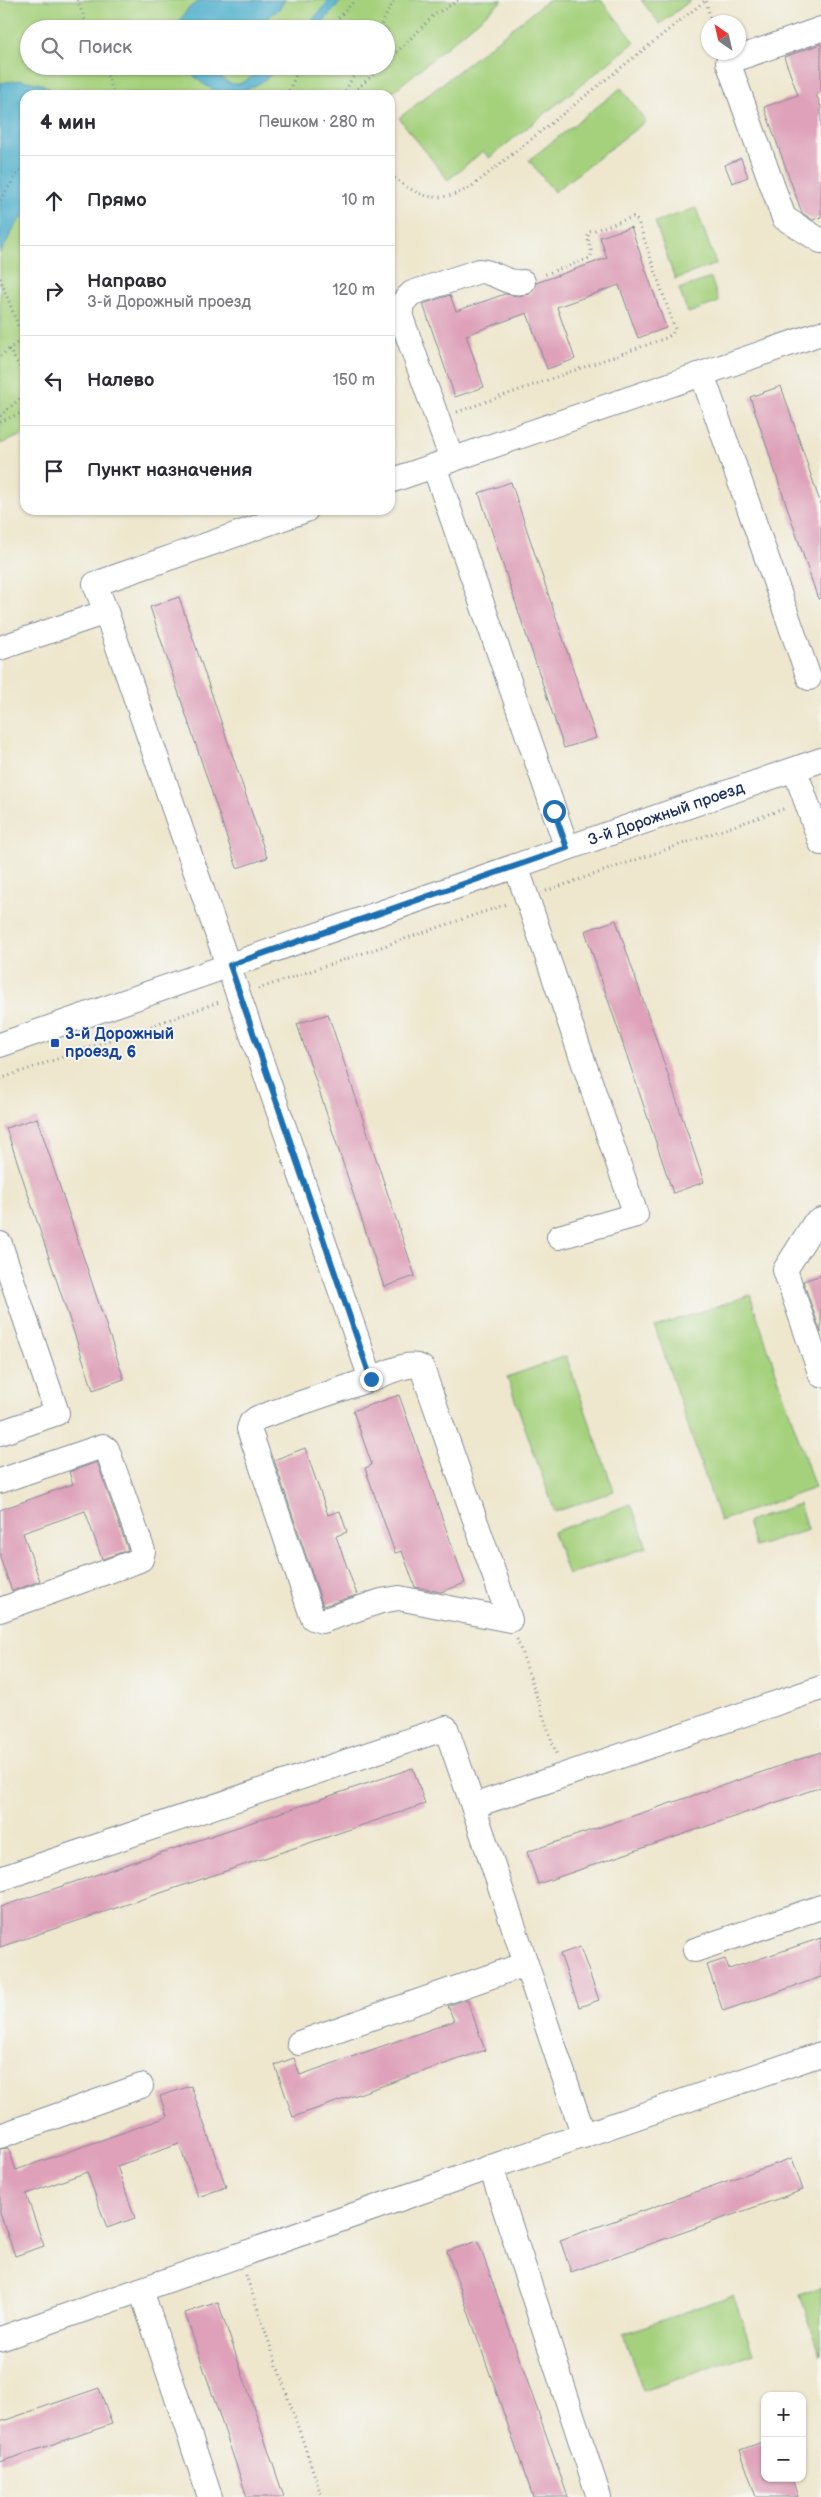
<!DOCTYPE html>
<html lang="ru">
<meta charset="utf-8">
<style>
body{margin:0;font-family:"Balsamiq Sans",sans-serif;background:#f2f2f3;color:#2b2b33}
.controls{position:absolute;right:15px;bottom:15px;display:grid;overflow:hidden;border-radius:10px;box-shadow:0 1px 4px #0004}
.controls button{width:45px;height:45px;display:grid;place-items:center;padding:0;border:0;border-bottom:1px solid #e1e1e2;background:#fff;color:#2b2b33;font:25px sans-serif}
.compass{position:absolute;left:701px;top:15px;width:45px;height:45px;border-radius:50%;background:#fff;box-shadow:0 1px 4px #0004;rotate:326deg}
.stop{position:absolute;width:15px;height:15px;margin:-11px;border:4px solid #1f6fb2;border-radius:50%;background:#fff}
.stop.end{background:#1f6fb2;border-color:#fff;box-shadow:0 1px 5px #0008}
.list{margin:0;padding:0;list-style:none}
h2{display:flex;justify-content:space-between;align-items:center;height:65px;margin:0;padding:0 20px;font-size:21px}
h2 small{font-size:16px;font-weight:400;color:#7c7c81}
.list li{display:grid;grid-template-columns:32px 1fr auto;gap:15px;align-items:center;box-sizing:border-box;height:90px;padding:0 20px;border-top:1px solid #e1e1e2}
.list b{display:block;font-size:19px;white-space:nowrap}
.list p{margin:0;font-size:16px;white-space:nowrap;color:#7c7c81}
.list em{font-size:16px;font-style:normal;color:#7c7c81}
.icon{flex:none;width:28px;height:28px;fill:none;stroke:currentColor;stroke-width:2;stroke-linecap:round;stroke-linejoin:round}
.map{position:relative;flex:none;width:821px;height:2497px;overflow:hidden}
.search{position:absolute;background:#fff;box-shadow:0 1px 4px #0004;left:20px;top:20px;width:375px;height:55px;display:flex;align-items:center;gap:12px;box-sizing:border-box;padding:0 18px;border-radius:28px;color:#7c7c81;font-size:19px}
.panel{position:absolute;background:#fff;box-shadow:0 1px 4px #0004;left:20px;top:90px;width:375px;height:425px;border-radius:15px}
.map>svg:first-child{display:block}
.green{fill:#a5d17d;stroke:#60806e;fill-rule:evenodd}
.water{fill:#4caecb;stroke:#346e94}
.building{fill:#dea1b9}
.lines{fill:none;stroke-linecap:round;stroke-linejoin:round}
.minor-casing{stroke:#848b96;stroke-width:26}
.path{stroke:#848b96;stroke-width:3;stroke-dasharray:1 4;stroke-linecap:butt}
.minor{stroke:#fff;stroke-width:24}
.route{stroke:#1f6fb2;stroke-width:6}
.transit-dot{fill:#1a4fb4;stroke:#f6f6f2;stroke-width:2}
.labels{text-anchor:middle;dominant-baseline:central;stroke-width:4;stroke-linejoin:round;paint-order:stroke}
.street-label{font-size:16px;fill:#1b2f5e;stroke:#f6f6f2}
.transit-label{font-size:16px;font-weight:bold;fill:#164399;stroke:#f6f6f2;text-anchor:start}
</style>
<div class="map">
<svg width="821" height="2497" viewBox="0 0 821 2497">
<rect width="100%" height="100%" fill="#f6f6f2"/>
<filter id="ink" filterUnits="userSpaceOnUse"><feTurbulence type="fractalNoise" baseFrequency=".02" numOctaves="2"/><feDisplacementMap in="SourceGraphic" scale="10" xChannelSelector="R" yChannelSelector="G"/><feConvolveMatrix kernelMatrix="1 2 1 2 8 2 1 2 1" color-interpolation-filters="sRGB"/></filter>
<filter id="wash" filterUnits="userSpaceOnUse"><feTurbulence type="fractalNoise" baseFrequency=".0096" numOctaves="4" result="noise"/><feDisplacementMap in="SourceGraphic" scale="20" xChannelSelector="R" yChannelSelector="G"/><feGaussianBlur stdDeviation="1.12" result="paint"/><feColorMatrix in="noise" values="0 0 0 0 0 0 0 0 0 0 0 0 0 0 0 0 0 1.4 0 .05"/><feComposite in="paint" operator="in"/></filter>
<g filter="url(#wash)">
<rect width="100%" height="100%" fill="#eee7ce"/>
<g class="green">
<path d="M0,0H503L389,95H25V434L0,444ZM29,29H386V66H29Z"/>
<path d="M548,0H601L635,42L489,158L483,151L448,180L399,118Z"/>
<path d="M641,0H691L660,24Z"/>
<path d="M621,88L646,121L554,192L529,160Z"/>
<path d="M696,208L716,264L675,279L655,222Z"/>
<path d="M711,278L719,302L688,313L679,289Z"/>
<path d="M750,1295L815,1488L720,1521L655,1327Z"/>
<path d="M566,1356L614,1491L555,1512L507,1377Z"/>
<path d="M631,1504L647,1547L568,1575L553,1532Z"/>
<path d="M799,1504L808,1530L755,1547L747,1522Z"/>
<path d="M821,2287V2356L800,2295Z"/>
<path d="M733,2295L753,2353L643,2391L623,2334Z"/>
</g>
<g class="water">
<path d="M201,0H285L279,9L253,29H174L188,9Z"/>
<path d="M329,0H342L317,29H305Z"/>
<path d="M186,66H221L218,74C237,95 247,78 265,68C269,65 276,66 281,66C249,97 215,106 186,66Z"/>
<path d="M22,80L42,84L59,95H25V215C13,224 9,241 0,253V83Z"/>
</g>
<g id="blocks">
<g class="building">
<path d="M821,44V92L816,94L821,107V217L813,220L802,213L764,107L798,95L784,57Z"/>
<path d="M741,158L748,177L732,183L725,165Z"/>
<path d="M631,227L666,328L638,338L619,285L557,307L575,359L547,369L527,313L466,335L484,387L455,397L423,304L450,295L456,311L505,294L518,296L530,294L536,283L607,258L600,237Z"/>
<path d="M781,386L821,505V598L818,599L750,397Z"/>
<path d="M511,482L596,738L564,748L479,493Z"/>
<path d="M179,597L267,858L237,868L150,607Z"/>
<path d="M616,920L704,1182L673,1193L585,931Z"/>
<path d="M328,1014L415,1276L384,1287L297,1024Z"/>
<path d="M37,1118L124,1379L93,1390L6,1128Z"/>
<path d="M821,1275V1333L803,1281Z"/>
<path d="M399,1395L465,1583L441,1592L415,1587L402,1551L395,1553L365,1468L372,1465L353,1411Z"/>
<path d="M305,1448L328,1515L340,1511L347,1532L336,1536L357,1595L323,1606L274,1460Z"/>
<path d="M97,1462L128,1550L102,1559L85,1511L23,1533L40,1581L12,1591L0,1558V1510L73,1484L69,1472Z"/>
<path d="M821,1752V1787L538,1884L527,1852Z"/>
<path d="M413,1768L425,1804L0,1947V1907Z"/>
<path d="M821,1938V1977L723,2011L707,1965L725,1959L729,1969Z"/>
<path d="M580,1947L599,2000L579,2007L560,1954Z"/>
<path d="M467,1999L485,2050L293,2117L275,2065L294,2058L300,2075L454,2021L448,2006Z"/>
<path d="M191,2086L226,2187L198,2197L179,2144L117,2166L135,2218L107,2228L87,2172L26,2194L44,2246L15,2256L0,2213V2149L8,2148L16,2170L167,2117L160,2096Z"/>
<path d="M792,2158L803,2190L571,2272L560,2240Z"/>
<path d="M478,2241L568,2497H533L447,2251Z"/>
<path d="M218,2302L284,2497H247L185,2313Z"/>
<path d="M99,2388L112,2424L0,2462V2422Z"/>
<path d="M765,2441V2478H792L798,2497H756L740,2450Z"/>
</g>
</g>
</g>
<g filter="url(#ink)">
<use href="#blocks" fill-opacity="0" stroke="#848b96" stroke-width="1"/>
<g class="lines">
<defs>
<g id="minor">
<path d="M821,29L728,62L784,218L821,241"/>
<path d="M702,374L809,678"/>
<path d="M452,460L401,317C400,305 403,301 412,293L479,271C495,271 506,285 523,282"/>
<path d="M434,466L567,848"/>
<path d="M390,481L821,333"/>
<path d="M106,612L371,1379L257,1418L251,1423L249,1429L311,1613L313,1618L322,1621L381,1601L399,1598L510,1620L422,1368C408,1360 386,1374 371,1379"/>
<path d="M0,648L106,612L95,584L306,510"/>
<path d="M795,770L821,843"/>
<path d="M516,866L636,1215L559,1237"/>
<path id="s1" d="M0,1045L821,760"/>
<path d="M821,1220L814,1224L785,1270L821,1375"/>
<path d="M0,1244L57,1413L0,1433"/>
<path d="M0,1481L103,1446L107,1449L143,1551L141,1559L137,1561L0,1610"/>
<path d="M473,1806L584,2136"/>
<path d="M0,1879L446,1728L473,1806L821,1688"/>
<path d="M695,1950L821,1907"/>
<path d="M299,2043L526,1964"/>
<path d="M0,2136L141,2086"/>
<path d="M491,2167L599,2497"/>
<path d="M141,2290L210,2497"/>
<path d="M0,2339L491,2167L821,2054"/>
</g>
</defs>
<use href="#minor" class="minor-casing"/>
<g class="path">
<path d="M77,0L89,29"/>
<path d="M328,29L355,0"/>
<path d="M379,29L394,0"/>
<path d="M386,63L434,15L459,0"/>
<path d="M104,66L114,95"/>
<path d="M287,95L300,66"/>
<path d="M343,95L359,66"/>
<path d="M350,95L383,66"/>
<path d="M390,178L393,177C421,199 439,204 471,187L706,0L711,22"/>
<path d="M0,200L24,164L25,159"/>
<path d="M0,278L23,339"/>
<path d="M9,349L25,376"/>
<path d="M0,356L25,337"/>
<path d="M457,412L666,338L672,334L675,329L638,221L633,217L589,232C585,242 595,249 590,258L543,275"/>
<path d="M0,416L25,394"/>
<path d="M0,422L25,411"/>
<path d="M546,891L786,808"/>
<path d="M258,989L507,904"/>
<path d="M0,1079L219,1002"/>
<path d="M517,1639L557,1756"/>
<path d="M246,2275L322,2497"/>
</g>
<use href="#minor" class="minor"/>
</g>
</g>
<g class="lines" filter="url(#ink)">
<path class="route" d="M371,1379L230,965L567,848L554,811"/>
</g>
<rect class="transit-dot" x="50" y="1038" width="10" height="10" rx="2.5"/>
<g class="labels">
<g class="street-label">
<text stroke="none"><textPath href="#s1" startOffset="705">3-й Дорожный проезд</textPath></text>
</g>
<g class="transit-label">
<text x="65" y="1034">3-й Дорожный<tspan x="65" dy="18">проезд, 6</tspan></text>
</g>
</g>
</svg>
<div class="controls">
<button>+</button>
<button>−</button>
</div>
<svg class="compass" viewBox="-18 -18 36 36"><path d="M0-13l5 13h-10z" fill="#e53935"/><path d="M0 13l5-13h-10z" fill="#7c7c81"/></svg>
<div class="stop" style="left:554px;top:811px"></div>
<div class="stop end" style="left:371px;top:1379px"></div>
<div class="search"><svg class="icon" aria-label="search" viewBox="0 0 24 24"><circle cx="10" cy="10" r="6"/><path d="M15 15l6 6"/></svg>Поиск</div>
<section class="panel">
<h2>4 мин<small>Пешком · 280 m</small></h2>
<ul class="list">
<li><svg class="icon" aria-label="ahead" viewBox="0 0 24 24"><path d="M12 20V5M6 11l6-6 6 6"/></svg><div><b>Прямо</b></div><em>10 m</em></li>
<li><svg class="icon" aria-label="right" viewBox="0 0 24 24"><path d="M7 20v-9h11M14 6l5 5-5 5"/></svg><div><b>Направо</b><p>3-й Дорожный проезд</p></div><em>120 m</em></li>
<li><svg class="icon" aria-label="left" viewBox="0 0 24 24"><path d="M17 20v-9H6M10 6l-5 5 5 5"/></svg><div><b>Налево</b></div><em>150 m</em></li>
<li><svg class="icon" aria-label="arrive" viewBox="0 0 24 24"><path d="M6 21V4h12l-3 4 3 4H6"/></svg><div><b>Пункт назначения</b></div></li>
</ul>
</section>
</div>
